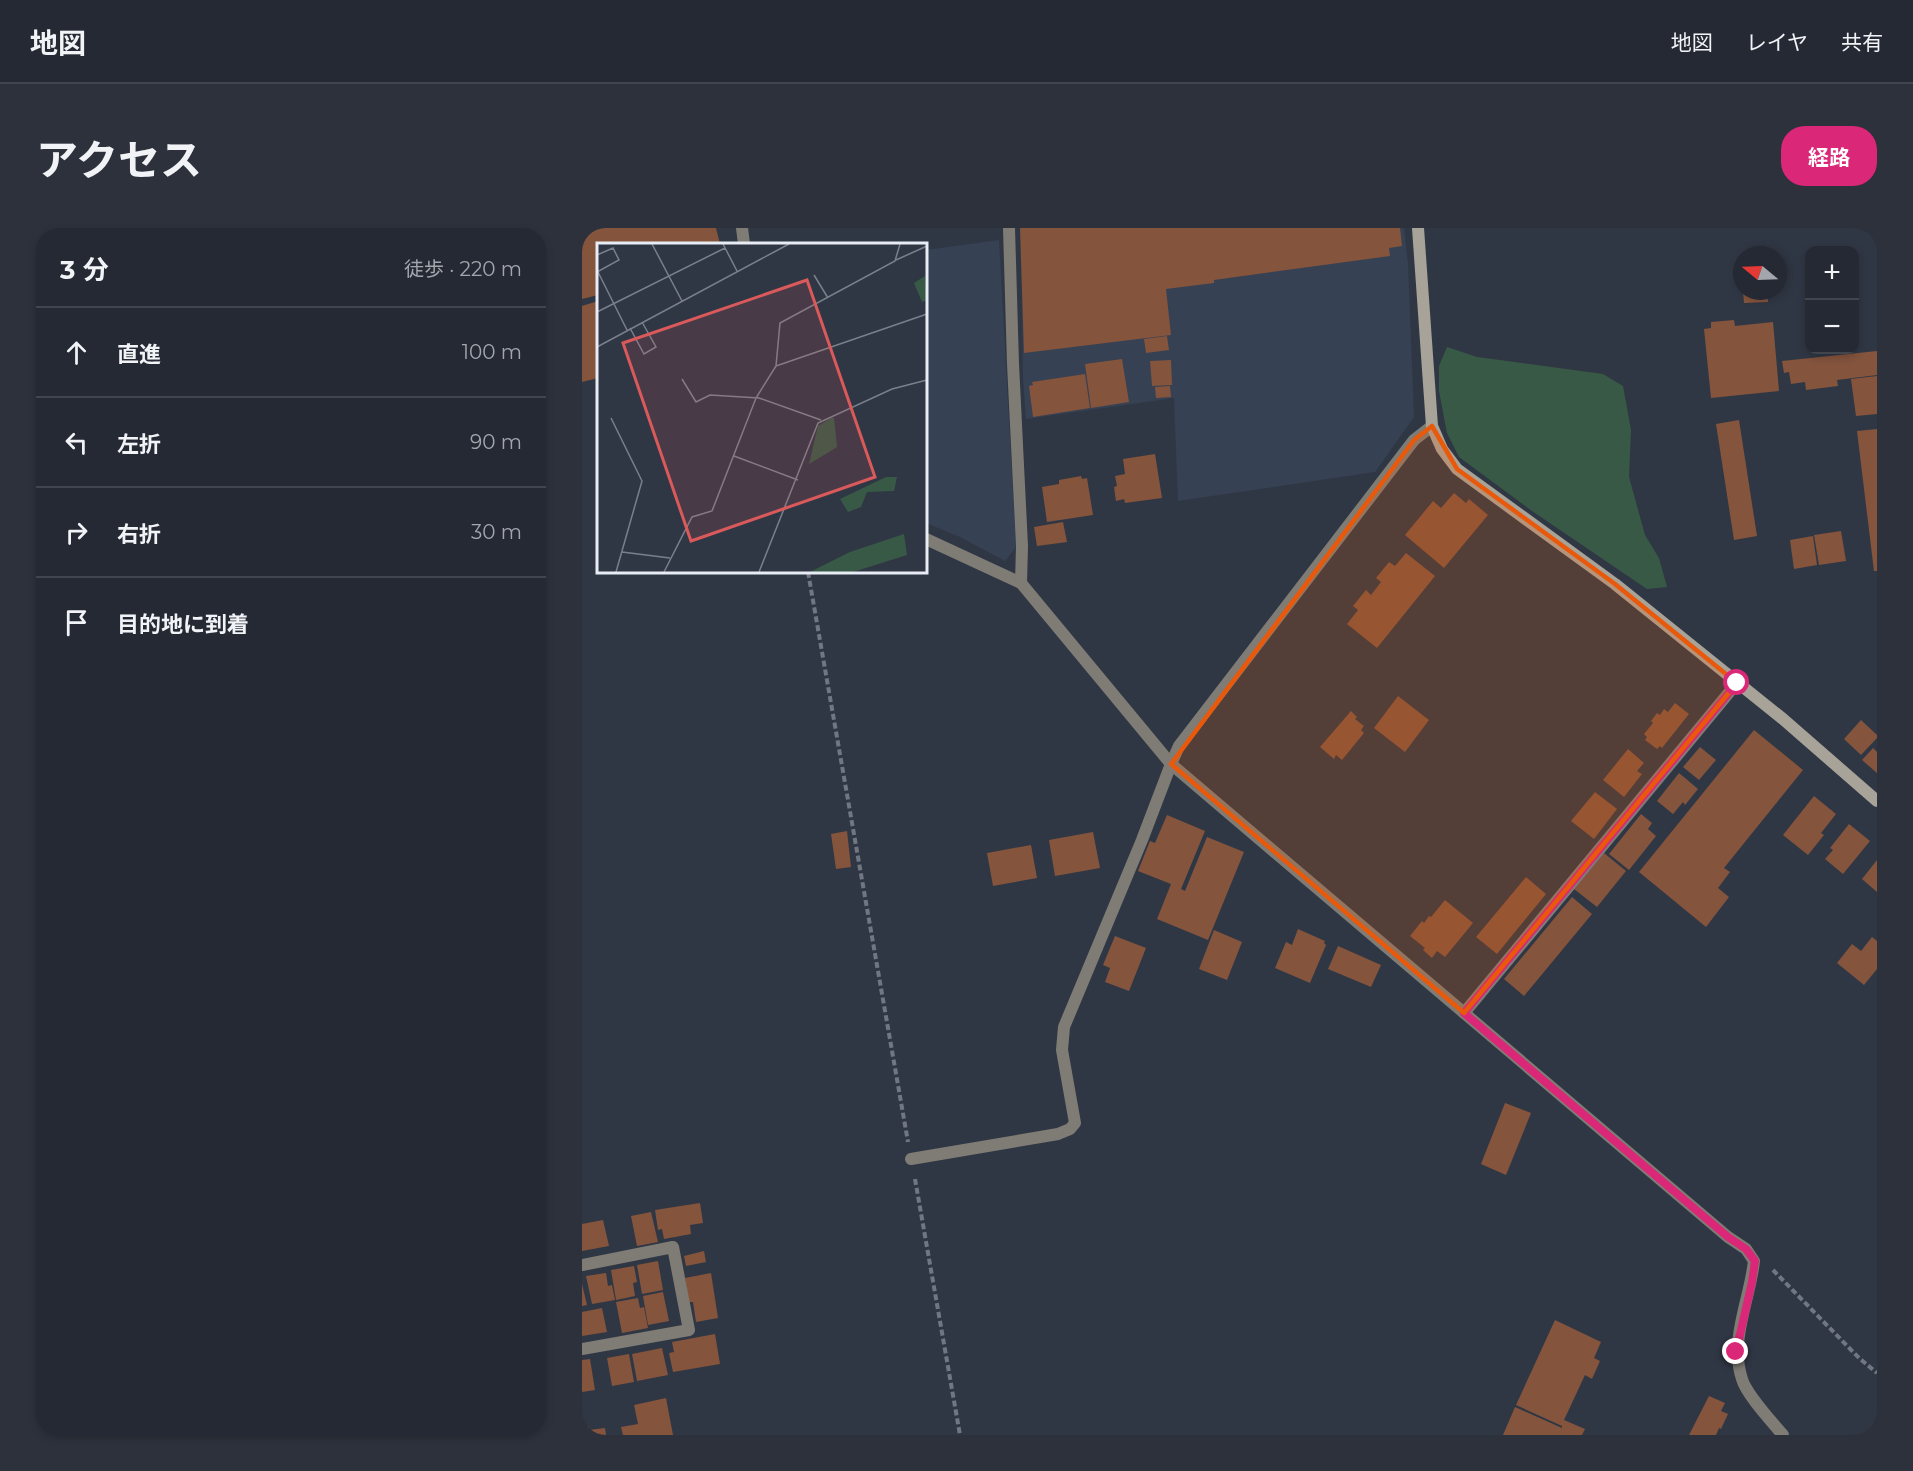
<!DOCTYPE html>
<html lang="ja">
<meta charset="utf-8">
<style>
body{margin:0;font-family:Montserrat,"Noto Sans JP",sans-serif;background:#2c313b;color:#f1f3f6}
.controls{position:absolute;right:18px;top:18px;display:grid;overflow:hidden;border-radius:12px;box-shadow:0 3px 9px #0003}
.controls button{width:54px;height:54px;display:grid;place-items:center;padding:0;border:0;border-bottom:2px solid #41454e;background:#242933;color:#f1f3f6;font:30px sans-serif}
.compass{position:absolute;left:1151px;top:18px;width:54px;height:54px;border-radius:50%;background:#242933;box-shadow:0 3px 9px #0003;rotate:289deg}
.stop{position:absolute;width:18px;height:18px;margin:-14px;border:4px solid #db2777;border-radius:50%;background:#fff}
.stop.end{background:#db2777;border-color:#fff;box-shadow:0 2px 6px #0008}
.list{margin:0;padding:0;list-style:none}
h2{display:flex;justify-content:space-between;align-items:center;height:78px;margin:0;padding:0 24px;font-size:26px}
h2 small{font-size:20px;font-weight:400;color:#a3a6ac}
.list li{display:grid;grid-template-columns:39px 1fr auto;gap:18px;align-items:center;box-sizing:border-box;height:90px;padding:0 24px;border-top:2px solid #41454e}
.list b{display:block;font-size:22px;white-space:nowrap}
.list em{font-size:20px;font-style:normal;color:#a3a6ac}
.icon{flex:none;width:33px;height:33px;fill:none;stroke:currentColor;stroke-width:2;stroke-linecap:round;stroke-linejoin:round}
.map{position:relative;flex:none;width:1295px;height:1207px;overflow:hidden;border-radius:24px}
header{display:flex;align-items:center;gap:36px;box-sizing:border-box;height:84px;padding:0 30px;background:#242933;border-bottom:2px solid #41454e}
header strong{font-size:28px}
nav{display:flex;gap:33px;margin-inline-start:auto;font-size:21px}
.intro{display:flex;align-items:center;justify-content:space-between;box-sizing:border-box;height:144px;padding:0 36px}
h1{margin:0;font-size:42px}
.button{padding:15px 27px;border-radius:24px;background:#db2777;color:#fff;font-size:21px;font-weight:700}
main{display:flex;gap:36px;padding:0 36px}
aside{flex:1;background:#242933;border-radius:24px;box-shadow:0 3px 9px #0003}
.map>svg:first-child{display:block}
.built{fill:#364153}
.green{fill:#385945}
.building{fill:#84543d}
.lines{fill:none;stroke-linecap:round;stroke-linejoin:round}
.path{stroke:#717782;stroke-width:4;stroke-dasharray:6 3;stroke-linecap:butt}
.lane{stroke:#7f7c75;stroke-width:12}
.street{stroke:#7f7c75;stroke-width:12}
.secondary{stroke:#a8a398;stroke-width:12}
.route{stroke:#db2777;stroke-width:8}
.marked{fill:#e8590c;fill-opacity:0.2;stroke:#e8590c;stroke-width:4.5;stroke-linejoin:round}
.inset-road{fill:none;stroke:#7a808b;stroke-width:1.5}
.view{fill:#da595b;fill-opacity:0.15;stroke:#da595b;stroke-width:3}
.inset-edge{fill:none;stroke:#e8edf5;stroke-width:3}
</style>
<header>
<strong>地図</strong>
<nav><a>地図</a><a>レイヤ</a><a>共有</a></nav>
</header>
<div class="intro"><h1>アクセス</h1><a class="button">経路</a></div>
<main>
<aside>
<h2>3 分<small>徒歩 · 220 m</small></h2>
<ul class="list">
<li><svg class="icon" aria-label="ahead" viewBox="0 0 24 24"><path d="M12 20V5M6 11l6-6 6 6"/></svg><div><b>直進</b></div><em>100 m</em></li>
<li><svg class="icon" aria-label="left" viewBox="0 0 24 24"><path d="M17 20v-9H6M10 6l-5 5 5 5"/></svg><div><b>左折</b></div><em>90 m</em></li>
<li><svg class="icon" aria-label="right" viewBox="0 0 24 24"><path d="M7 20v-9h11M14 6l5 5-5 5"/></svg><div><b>右折</b></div><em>30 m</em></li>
<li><svg class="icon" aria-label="arrive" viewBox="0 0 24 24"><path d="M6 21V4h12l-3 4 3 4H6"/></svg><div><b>目的地に到着</b></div></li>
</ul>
</aside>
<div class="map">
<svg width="1295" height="1207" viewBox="0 0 1295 1207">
<rect width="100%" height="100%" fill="#303744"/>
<g class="built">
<path d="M439,0H822L826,36L832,189L793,244L596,273L592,170L444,191L441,151Z"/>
<path d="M417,12L434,319L423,333L378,309L344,295V22Z"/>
</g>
<path class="green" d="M865,119L895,129L1021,146L1041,158L1049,202L1047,249L1063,307L1077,330L1085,359L1065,361L950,283L877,229L865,205L857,163V138Z"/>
<g class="building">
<path d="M0,0H134L138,16H16V67L0,71Z"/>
<path d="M438,0H818L820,18L807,20L808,28L632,52V55L584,61L589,107L442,125Z"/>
<path d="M1161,63H1185L1186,74L1162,75Z"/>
<path d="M16,73V150L0,154V78Z"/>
<path d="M1152,92L1153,98L1191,94L1197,163L1129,170L1122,101L1129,100V94Z"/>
<path d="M585,108L587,122L564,125L562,111Z"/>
<path d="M1295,123V147L1255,152L1256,158L1224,162L1223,154L1209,156L1207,144L1202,145L1200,133Z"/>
<path d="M540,131L547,174L509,180L503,136Z"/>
<path d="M589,132L590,157L570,158L568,133Z"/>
<path d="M503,146L508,180L451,189L447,158L451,157L450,154Z"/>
<path d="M1295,148V186L1274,188L1269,151Z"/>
<path d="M588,158L589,169L574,170L573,159Z"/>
<path d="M1157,192L1175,308L1152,312L1134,196Z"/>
<path d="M1295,201V343H1292L1275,203Z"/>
<path d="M573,226L580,270L543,275L542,271L534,273L532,259L535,258L533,248L543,246L541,231Z"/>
<path d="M499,248L500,251L505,250L511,287L465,294L460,259L477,256V252Z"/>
<path d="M872,265L884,275L887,271L906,287L862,340L823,307L851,273L859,280Z"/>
<path d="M481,294L485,314L455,318L452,299Z"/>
<path d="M1259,303L1264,333L1237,337L1232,307Z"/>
<path d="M1231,308L1235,337L1212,341L1208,312Z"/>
<path d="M824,325L853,348L795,420L765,396L776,382L771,378L784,362L789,367L799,354L794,350L807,334L813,338Z"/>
<path d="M816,468L847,492L823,524L792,500Z"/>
<path d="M1093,475L1107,486L1080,520L1078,518L1075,521L1063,512L1065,509L1062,506L1071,495L1069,493L1075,485L1078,487L1082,481L1086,484Z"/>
<path d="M769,483L775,489L773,491L782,498L779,502L782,505L760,532L754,527L752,531L738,519Z"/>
<path d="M1279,492L1295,507V510L1279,527L1262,511Z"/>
<path d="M1172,502L1221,542L1142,640L1148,644L1136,660L1147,669L1124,699L1057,644Z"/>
<path d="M1118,519L1134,532L1117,552L1101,539Z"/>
<path d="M1291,520L1295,524V545L1280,532Z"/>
<path d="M1046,521L1062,535L1055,543L1060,546L1042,569L1021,552Z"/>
<path d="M1097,545L1116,561L1103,577L1101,574L1091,586L1075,573Z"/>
<path d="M1013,564L1035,581L1012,611L989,593Z"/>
<path d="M1232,568L1254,586L1239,605L1242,607L1226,627L1201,607Z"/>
<path d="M1059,586L1070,595L1066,601L1074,608L1047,642L1027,626Z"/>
<path d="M585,587L623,603L599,661L603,663L625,609L662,624L626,712L575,691L589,656L556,643L568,613L573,615Z"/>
<path d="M1267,596L1288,613L1261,646L1243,631L1251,622L1248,620Z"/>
<path d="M265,603L269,639L254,641L249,606Z"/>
<path d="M511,604L518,640L473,648L467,612Z"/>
<path d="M449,617L455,650L411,658L405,625Z"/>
<path d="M1022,625L1044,643L1015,679L992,661Z"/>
<path d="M1295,632V664L1280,651Z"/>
<path d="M944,649L964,666L915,726L894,709Z"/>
<path d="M990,669L1010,686L942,768L922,751Z"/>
<path d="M863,672L891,695L863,729L855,723L850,730L841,722L843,720L828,708L840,693L842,695L847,688L849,689Z"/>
<path d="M716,701L743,713L742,715L744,717L728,755L693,740L704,714L710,717Z"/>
<path d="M632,702L660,714L645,752L617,741Z"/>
<path d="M533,708L564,720L547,763L523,754L528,740L521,737Z"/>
<path d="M1290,709L1295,713V741L1282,757L1255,735L1270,716L1279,723Z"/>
<path d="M756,718L799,737L789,759L746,741Z"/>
<path d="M923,875L949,885L924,947L899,936Z"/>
<path d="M118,975L121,995L108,997L109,1006L82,1011L80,1001L76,1002L73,982Z"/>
<path d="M69,984L76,1014L55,1018L49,988Z"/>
<path d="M21,992L27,1018L0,1023V996Z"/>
<path d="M122,1023L124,1034L104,1038L102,1028Z"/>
<path d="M76,1033L81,1062L60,1066L55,1037Z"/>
<path d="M52,1038L55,1054L51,1055L53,1068L34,1072L29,1042Z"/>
<path d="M24,1045L26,1058L30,1057L33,1072L10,1076L4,1048Z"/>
<path d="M129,1045L136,1090L114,1094L111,1074H107L103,1050Z"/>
<path d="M0,1056L5,1077L0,1078Z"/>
<path d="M81,1064L87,1093L66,1097L61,1068Z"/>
<path d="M56,1070L58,1080L62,1079L66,1100L40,1105L34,1074Z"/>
<path d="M20,1080L25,1104L0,1108V1084Z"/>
<path d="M973,1092L1019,1114L1012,1130L1018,1133L1010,1151L1003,1147L982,1192L1003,1201L1000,1207H921L933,1179L980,1200V1198L934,1177Z"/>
<path d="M133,1106L138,1136L91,1144L87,1125L92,1124L90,1114Z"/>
<path d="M80,1120L86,1147L55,1153L50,1126Z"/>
<path d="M47,1126L52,1154L30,1158L25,1130Z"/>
<path d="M8,1131L13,1162L0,1164V1132Z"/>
<path d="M1127,1168L1143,1175L1139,1183L1146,1186L1139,1201L1137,1200L1134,1207H1107Z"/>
<path d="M84,1170L91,1207H41L39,1199L56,1196L52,1177Z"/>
<path d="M7,1199V1202L23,1200L24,1207H0V1201Z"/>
</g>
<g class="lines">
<g class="path">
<path d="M226,344L326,914"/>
<path d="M333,951L378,1207"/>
<path d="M1191,1042L1277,1130L1295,1145"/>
</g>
<g class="lane">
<path d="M427,0L431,136L440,318L439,355"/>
<path d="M329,931L476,906L488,901L493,895L480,822L482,799L560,612L589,536"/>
<path d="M0,1037L91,1019L107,1102L0,1121"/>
</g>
<g class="street">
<path d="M160,0L162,16"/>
<path d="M344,311L439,355L589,536L1146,1009L1164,1021L1172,1033C1168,1071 1147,1113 1160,1151C1164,1166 1190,1194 1201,1207"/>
<path d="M589,536L597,518L832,212L850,198"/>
<path d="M882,785L1155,455"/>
</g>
<path class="secondary" d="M836,0L850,198L860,221L875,241L1033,356L1201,491L1295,573"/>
</g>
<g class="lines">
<path class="route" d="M1154,1124L1170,1054L1173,1033L1164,1021L1146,1009L882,785L1155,455"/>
</g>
<path class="marked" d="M850,198L875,241L1033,356L1155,455L882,785L589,536L832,212Z"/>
<g transform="translate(15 15)">
<rect width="330" height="330" fill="#303744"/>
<path d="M328,33L330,57L325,59L317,40ZM234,175H237L240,204L212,221L221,183ZM289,234H300L297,248L270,249L264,264L251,269L243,256ZM307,291L310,312L256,329H213L253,309Z" fill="#385945"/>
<path class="inset-road" d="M55,1L85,58M126,1L140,28M0,12L16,5L22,17L0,29M299,17L330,3M0,27L30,87M217,32L231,55M0,69L128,5M33,85L47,111L59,104L45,79M0,104L192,1M179,123L330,71M85,136L99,159L113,152L162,155L224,177M14,175L45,238L19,329M137,213L201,237M25,309L73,315M67,329L95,274L115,268L159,155L179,123L183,80L298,18L303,1M162,329L221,180L295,146L330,137"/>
<path class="view" d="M210,37L278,234L94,298L26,100Z"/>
<rect width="330" height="330" class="inset-edge"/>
</g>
</svg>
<div class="controls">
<button>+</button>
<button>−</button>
</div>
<svg class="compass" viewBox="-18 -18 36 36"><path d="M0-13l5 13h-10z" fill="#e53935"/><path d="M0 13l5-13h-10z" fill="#a3a6ac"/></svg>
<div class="stop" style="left:1155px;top:455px"></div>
<div class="stop end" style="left:1154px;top:1124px"></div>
</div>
</main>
